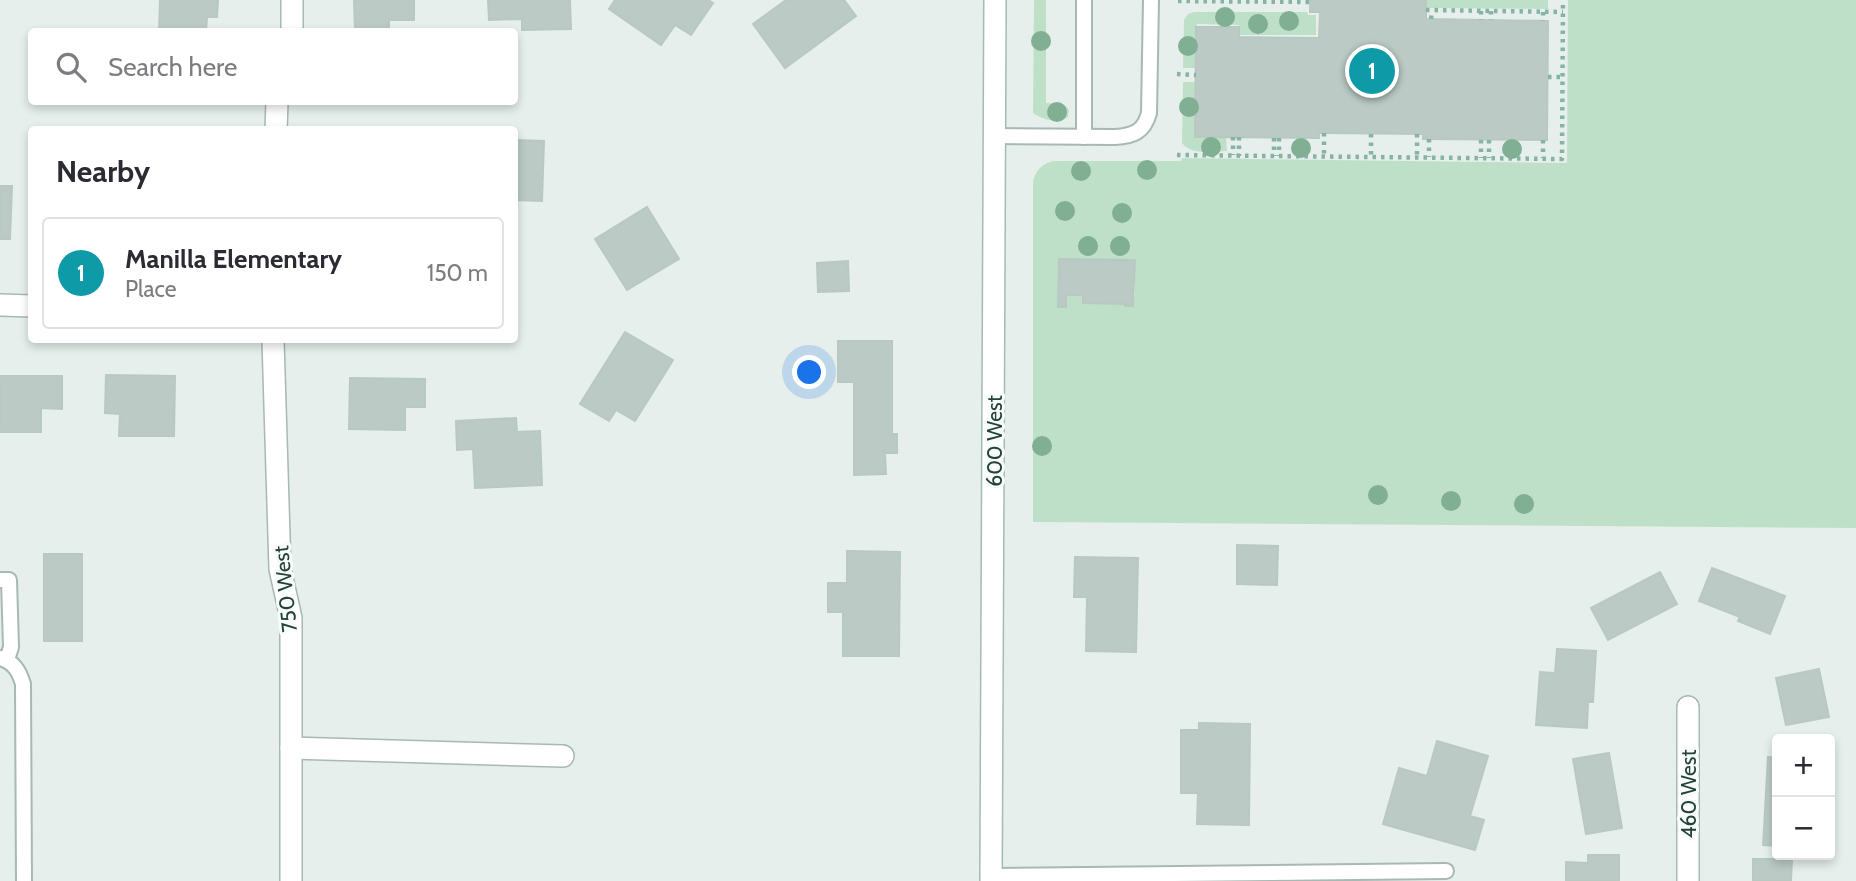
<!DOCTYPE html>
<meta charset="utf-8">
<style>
body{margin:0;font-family:Cabin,sans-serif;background:#f7f7f7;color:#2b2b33}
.controls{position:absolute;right:21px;bottom:21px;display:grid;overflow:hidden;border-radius:7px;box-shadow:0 4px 10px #0003}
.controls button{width:63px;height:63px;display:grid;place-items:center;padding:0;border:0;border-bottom:2px solid #e1e1e2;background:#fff;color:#2b2b33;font:35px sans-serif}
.you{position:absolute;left:810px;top:373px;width:24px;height:24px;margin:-18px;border:5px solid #fff;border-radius:50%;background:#1a73e8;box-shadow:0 0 0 10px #1a73e833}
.badge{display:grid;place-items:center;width:46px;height:46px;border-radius:50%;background:#855347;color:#fff;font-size:23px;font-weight:700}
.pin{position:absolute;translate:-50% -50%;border:4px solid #fff;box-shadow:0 2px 7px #0006}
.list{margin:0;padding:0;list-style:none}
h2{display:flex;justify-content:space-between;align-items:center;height:91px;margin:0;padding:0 28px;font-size:30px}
h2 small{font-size:23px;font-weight:400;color:#7c7c81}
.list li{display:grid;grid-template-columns:46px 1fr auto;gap:21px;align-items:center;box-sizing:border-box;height:112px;margin:0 14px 14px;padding:0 14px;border:2px solid #e1e1e2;border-radius:7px}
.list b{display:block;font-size:26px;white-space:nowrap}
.list p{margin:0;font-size:23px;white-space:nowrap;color:#7c7c81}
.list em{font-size:23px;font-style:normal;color:#7c7c81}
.icon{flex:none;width:38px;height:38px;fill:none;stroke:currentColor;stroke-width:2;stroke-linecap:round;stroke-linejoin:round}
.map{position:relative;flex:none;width:1856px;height:881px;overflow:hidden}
.search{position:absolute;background:#fff;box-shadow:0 4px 10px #0003;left:28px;top:28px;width:490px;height:77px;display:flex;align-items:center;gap:18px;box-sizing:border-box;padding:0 24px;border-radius:7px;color:#7c7c81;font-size:26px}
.panel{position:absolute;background:#fff;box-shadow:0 4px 10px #0003;left:28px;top:126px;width:490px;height:217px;border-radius:7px}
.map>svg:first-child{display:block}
.green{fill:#bfe0c8;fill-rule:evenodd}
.building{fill:#bbcac4;stroke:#b8c9c2;stroke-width:2}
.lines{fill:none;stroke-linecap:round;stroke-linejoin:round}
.lane-casing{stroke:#a8b8b2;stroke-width:18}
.street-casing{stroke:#a8b8b2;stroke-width:24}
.secondary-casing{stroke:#a4bbb3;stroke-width:24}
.path{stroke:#86b3a5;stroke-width:4.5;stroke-dasharray:3.5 5;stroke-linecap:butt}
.lane{stroke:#fff;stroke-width:14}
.street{stroke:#fff;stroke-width:21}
.secondary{stroke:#fff;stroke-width:21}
.tree{fill:#80af93}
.labels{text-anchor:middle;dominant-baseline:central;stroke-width:6;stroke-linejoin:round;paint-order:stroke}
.street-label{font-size:21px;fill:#24423a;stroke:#f7fbf9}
</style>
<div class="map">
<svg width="1856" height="881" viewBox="0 0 1856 881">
<rect width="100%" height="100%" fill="#e6efeb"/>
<g class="green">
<path d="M1034,0H1046V103C1055,104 1063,101 1069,110L1068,117C1058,124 1043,120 1033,113Z"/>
<path d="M1426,0H1548V9L1426,8Z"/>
<path d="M1568,0H1856V528L1033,522V181C1036,170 1042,164 1053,161H1181L1182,158L1567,163ZM1059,259L1135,261V296L1125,305L1126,304L1083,303V295H1066V307H1058Z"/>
<path d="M1194,12H1307L1308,15H1316V35H1240L1239,25L1197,24L1196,68H1183L1184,20L1188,14Z"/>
<path d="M1183,82H1196L1195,137H1226L1227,151C1212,151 1192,156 1182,143Z"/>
</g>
<g class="building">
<path d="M160,0H218L217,17H207L206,32H159Z"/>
<path d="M354,0H414V20H389V32H355Z"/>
<path d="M488,0H570L571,29L522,30V19L489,20Z"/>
<path d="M615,0H708L713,3L691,35L675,25L661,45L609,9Z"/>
<path d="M786,0H844L856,16L785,68L753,24Z"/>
<path d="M1310,0H1426V19L1548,21L1547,140L1423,139V134L1324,133H1319V138L1195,137L1196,27H1239V37L1319,38L1320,12H1310Z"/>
<path d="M514,140L544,141L542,201L514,200Z"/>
<path d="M0,186H12L10,239H0Z"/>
<path d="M647,207L679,259L627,290L595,239Z"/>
<path d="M1059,259L1135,260L1133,306H1125L1126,304L1083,303V295H1066V307H1058Z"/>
<path d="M848,261L849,291L818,292L817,263Z"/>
<path d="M625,332L673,360L635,421L616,410L609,421L580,404Z"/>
<path d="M838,341H892V434H897V453H885L886,474L854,475V382H838Z"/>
<path d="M106,375L175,376L174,436H119L120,414L105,413Z"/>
<path d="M0,376H62V409L41,408V432H0Z"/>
<path d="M350,378L425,379V407H405V430L349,429Z"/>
<path d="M516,418L517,432L540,431L542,485L475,488L473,449L457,450L456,421Z"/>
<path d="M1237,545L1278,546L1277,585L1237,584Z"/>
<path d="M847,551L900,552L899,656H843V612H828V583H847Z"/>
<rect x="44" y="554" width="38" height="87"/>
<path d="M1075,557L1138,558L1136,652L1086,651L1087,597H1074Z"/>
<path d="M1712,568L1785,596L1770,634L1738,621L1740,617L1699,601Z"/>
<path d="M1660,572L1677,604L1608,640L1591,608Z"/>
<path d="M1557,649L1596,651L1593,702H1588L1587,728L1536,725L1540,672L1555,673Z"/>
<path d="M1819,669L1829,717L1786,725L1776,678Z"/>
<path d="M1199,723L1250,724L1249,825L1197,824L1198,793H1181V730H1199Z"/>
<path d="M1437,741L1488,756L1470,816L1484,820L1475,850L1383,824L1399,768L1427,776Z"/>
<path d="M1609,753L1622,828L1586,834L1573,759Z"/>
<path d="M1768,757L1777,758V846L1763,845Z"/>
<path d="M1588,855H1619V881H1566V862L1588,863Z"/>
<path d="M1753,859H1792L1791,881H1753Z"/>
</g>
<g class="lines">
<defs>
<g id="lane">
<path d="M995,136L1115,137C1133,136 1144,132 1149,113L1151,0"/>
<path d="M1084,137V0"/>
<path d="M0,580H9L11,647L7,660"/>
<path d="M0,658C14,662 19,671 23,684L24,881"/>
<path d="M991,876L1446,871"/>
</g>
<g id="street">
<path d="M292,32V0"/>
<path d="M276,130L277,102"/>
<path d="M0,305L32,306"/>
<path d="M273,340L280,569L291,618V881"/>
<path d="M1688,707V881"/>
<path d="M291,748L563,756"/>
</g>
<path id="secondary" d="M991,881L995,0"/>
</defs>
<use href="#lane" class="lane-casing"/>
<use href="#street" class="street-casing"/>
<use href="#secondary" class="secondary-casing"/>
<g class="path">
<path d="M1178,1L1310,2"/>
<path d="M1426,10L1563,12"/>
<path d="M1481,11V20"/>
<path d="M1491,11V20"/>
<path d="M1543,12V21"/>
<path d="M1431,19L1432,11"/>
<path d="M1177,74L1196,75"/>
<path d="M1548,77H1562"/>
<path d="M1324,133V156"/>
<path d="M1371,134V157"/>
<path d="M1417,134V157"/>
<path d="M1233,137V155"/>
<path d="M1239,137V156"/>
<path d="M1274,138V156"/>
<path d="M1279,138V156"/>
<path d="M1429,139V157"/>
<path d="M1481,140V158"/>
<path d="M1489,140V158"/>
<path d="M1543,140V158"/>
<path d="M1177,155L1562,159L1563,0"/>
</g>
<use href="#lane" class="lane"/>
<use href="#street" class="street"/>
<use href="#secondary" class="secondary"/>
</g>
<g class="tree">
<circle cx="1225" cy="17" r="10"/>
<circle cx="1289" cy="21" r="10"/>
<circle cx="1258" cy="24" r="10"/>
<circle cx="1041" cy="41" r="10"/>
<circle cx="1188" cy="46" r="10"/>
<circle cx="1189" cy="107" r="10"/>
<circle cx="1057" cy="112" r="10"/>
<circle cx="1211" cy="147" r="10"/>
<circle cx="1301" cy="148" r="10"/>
<circle cx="1512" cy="149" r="10"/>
<circle cx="1147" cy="170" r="10"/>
<circle cx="1081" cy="171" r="10"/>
<circle cx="1065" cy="211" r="10"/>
<circle cx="1122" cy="213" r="10"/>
<circle cx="1088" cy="246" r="10"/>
<circle cx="1120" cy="246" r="10"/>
<circle cx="1042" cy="446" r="10"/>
<circle cx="1378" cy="495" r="10"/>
<circle cx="1451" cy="501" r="10"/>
<circle cx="1524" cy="504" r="10"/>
</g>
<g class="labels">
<g class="street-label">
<text transform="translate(994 441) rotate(-90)">600 West</text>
<text transform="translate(285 589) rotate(-96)">750 West</text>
<text transform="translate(1688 794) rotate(-90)">460 West</text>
</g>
</g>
</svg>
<div class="controls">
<button>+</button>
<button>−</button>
</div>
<div class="you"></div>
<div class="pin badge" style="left:1372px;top:71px;background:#0f9aa8">1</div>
<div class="search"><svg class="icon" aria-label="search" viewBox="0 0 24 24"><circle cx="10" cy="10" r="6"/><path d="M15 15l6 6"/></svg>Search here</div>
<section class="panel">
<h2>Nearby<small></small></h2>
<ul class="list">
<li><span class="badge" style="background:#0f9aa8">1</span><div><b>Manilla Elementary</b><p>Place</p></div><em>150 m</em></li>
</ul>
</section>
</div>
